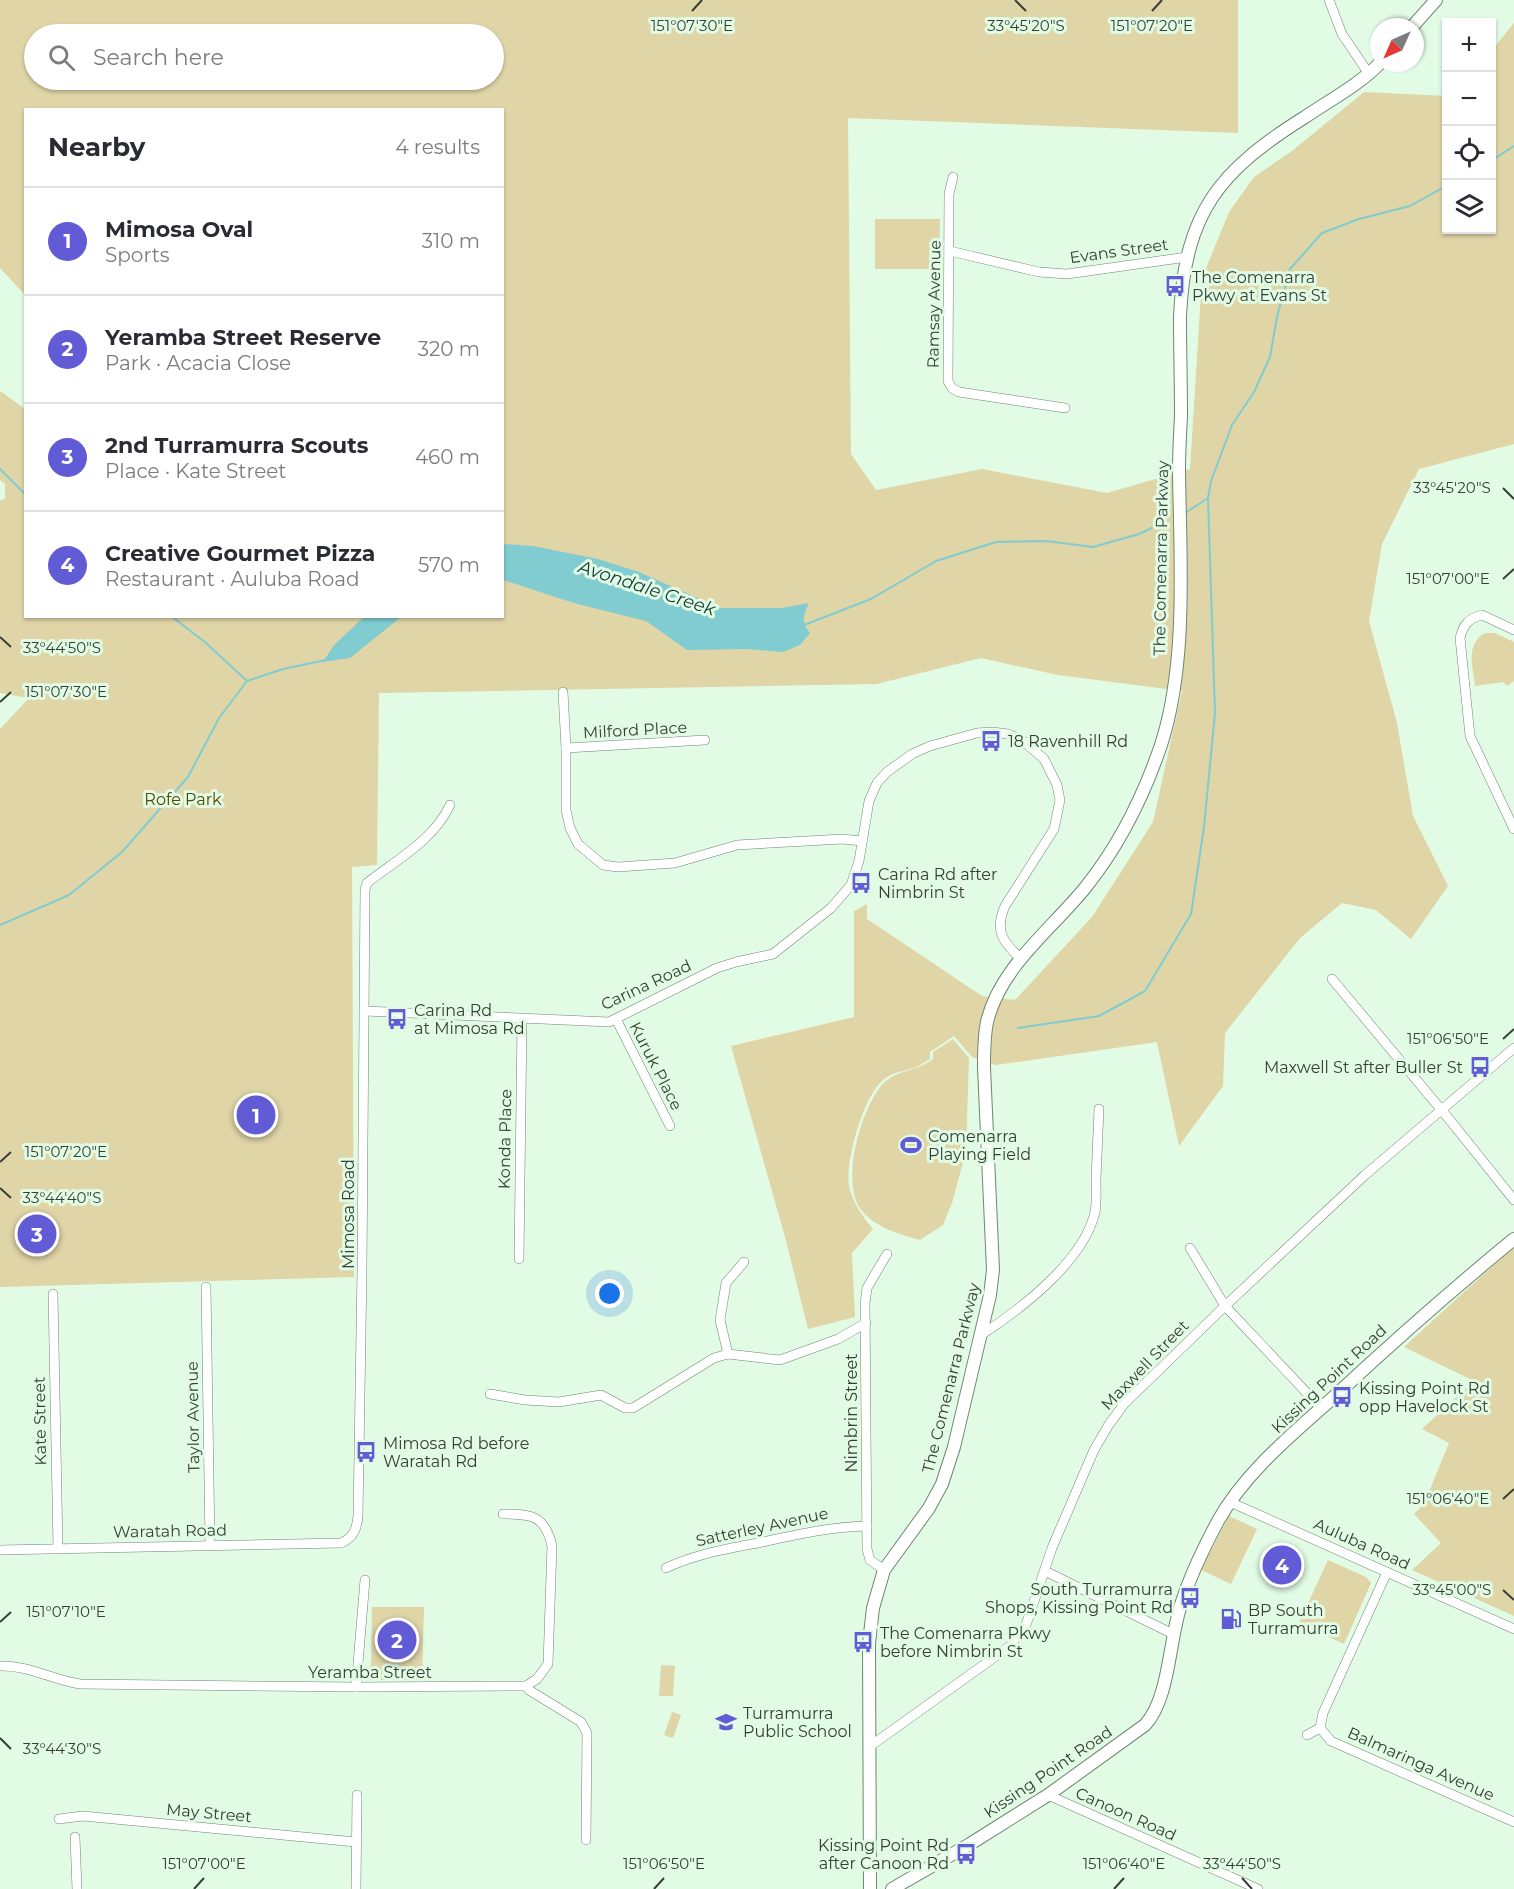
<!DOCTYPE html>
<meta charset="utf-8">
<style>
body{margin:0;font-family:Montserrat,sans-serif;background:#f7f7f7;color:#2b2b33}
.controls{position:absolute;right:18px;top:18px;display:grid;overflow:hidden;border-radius:0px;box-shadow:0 2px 4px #0004}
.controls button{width:54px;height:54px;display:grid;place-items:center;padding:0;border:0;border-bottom:2px solid #e1e1e2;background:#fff;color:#2b2b33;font:30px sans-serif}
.compass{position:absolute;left:1370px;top:18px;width:54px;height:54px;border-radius:50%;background:#fff;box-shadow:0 2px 4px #0004;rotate:225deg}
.you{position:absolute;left:610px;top:1294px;width:21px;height:21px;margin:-15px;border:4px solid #fff;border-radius:50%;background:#1a73e8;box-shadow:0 0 0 9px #1a73e833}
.badge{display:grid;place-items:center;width:39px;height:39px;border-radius:50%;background:#615cd5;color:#fff;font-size:20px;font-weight:700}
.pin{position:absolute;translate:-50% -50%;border:3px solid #fff;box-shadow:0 2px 6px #0006}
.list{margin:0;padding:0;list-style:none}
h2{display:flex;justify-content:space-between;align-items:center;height:78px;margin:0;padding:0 24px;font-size:26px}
h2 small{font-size:20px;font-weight:400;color:#7c7c81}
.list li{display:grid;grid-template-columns:39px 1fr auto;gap:18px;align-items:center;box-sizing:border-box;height:108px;padding:0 24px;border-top:2px solid #e1e1e2}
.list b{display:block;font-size:22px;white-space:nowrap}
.list p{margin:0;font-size:20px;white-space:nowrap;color:#7c7c81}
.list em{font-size:20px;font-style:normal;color:#7c7c81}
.icon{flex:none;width:33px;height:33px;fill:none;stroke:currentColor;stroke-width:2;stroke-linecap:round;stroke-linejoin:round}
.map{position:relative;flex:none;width:1514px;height:1889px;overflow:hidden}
.search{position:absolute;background:#fff;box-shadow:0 2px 4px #0004;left:24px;top:24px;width:480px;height:66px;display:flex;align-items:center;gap:15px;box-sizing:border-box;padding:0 21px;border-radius:33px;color:#7c7c81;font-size:22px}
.panel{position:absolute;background:#fff;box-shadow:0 2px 4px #0004;left:24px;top:108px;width:480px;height:510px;border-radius:0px}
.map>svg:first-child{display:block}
.green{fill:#e0d5a7;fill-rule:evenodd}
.water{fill:#80ccd1}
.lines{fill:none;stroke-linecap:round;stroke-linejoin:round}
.stream{stroke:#80ccd1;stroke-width:2}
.street-casing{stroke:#6f8672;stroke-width:10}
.secondary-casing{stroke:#6f8672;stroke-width:14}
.street{stroke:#fff;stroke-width:9}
.secondary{stroke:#fff;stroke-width:12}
.ticks{fill:none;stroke:#353f36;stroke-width:2}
.labels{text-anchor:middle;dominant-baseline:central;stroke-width:6;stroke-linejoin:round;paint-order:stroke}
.street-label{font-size:16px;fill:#353f36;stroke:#e1fbe4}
.poi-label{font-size:16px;fill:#353f36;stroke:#e1fbe4;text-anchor:start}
.park-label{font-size:16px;fill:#574800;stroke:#e1fbe4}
.water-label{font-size:18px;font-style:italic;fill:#14393c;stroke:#e1fbe4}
.ticks-label{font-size:15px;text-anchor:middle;fill:#353f36;stroke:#e1fbe4;stroke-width:6;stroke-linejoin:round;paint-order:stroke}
</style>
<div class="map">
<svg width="1514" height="1889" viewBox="0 0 1514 1889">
<rect width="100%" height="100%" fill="#e1fbe4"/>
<g class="green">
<path d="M0,0H1238V133L848,118L851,454L876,490L982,469L1107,493L1190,469L1202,278L1229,212L1254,177L1292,151L1364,92L1446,96V230H1492V50L1514,23V444L1419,469L1382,544L1369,621L1397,723L1413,816L1448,886L1411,939L1376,910L1342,903L1300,938L1225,1033L1223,1086L1179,1146L1157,1042L996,1065L972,1057L954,1036L930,1052V1059C925,1062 920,1065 914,1068C902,1072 890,1072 881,1082C863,1099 845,1161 849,1186C853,1203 862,1216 873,1229L852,1253L855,1317L808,1329L785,1237L731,1046L854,1017V911L867,904V919L982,996L1015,1000L1092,917L1153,822L1182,691L1058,675L981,658L877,684L379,693L377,865L352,867L354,1277L0,1287V729L29,698L0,693V500L5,499V484L0,480V391L25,409L26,616H502V110H26L25,295L0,268ZM34,34H494V80H34Z"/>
<path d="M875,219H940L939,269H875Z"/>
<path d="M1485,633H1495L1514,642V681L1507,686L1503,682L1475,686C1473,665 1465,645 1485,633Z"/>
<path d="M953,1039L969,1058L966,1151L952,1203L943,1225L920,1240C900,1234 878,1229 863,1212C839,1185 860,1112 881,1086C894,1070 916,1072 933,1059V1052Z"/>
<path d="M1512,1248L1514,1250V1616L1412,1570L1441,1543L1414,1514L1424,1504L1449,1443L1422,1429L1474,1381L1404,1347Z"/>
<path d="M1229,1516L1257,1529L1231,1584L1201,1570Z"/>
<path d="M1328,1560L1366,1577L1371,1583L1344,1644L1299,1623Z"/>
<path d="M372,1607H424L422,1680H379L371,1673Z"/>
<path d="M661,1665L675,1666L673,1696H659Z"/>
<path d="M672,1712L681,1715L673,1738L664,1735Z"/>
</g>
<g class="water">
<path d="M503,544L533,546L598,559L639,572L720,608H782L809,603C803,615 801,622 810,633L800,645L783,652L746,649L687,650L646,621L574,603L503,580Z"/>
<path d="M365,616L401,617L350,658L323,662L334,645Z"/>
</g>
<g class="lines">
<g class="stream">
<path d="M1492,160L1514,146"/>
<path d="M0,469L26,495"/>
<path d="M1185,513L1208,498L1211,481L1232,425L1254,392L1270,357L1277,317L1290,269L1322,233L1359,219L1410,206L1446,186"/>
<path d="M171,616L206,643L247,681"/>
<path d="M804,625L871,599L936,561L996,542L1046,541L1093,547L1139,534L1158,525"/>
<path d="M0,925L69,895L122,852L188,777L219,718L247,681L283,669L326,660"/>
<path d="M1018,1028L1099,1016L1145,991L1191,914L1204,827L1215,713L1208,498"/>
</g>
<defs>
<g id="street">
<path d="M1329,0L1342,34L1369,74"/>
<path d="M953,177L949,194L948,381L952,388L959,392L1065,408"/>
<path d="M950,251L1039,272L1067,274L1187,257"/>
<path d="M1514,630L1482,615C1469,618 1463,625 1460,638L1470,736L1514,829"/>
<path d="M563,692L566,748V810L570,828L578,844L603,865L618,867L675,863L737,845L842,839L862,841"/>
<path d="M566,748L705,740"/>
<path d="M1332,979L1449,1119L1514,1200"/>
<path d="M365,1011L609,1022L717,968L736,962L773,954L831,908L851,885L859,861L869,801L877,783L887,772L912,754L930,746L977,733L992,732L1008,734L1022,740L1044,759L1057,785L1060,800L1054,829L1005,906C994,931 1003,942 1021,959"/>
<path d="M616,1019L670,1126"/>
<path d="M1190,1248L1225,1306L1321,1408"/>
<path d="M519,1259L522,1019"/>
<path d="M206,1287L210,1545"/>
<path d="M53,1294L58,1548"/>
<path d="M981,1335C1021,1309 1084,1261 1095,1212C1097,1201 1096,1190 1096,1179C1097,1156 1098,1133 1099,1109"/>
<path d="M728,1354L720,1320L726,1283L744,1262"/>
<path d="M490,1394L525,1400L559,1402L601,1395L625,1408H633L714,1358L728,1354L780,1360L838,1339L866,1323"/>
<path d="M1230,1502L1514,1629"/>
<path d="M0,1550L341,1543C353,1538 357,1529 358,1516L362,1270L365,890L367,883C396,860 434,840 450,805"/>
<path d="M666,1568C696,1554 726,1549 758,1543C795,1535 829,1527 867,1526"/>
<path d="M884,1570L870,1560L867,1549L865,1304L867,1288L887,1254"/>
<path d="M1045,1571L1173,1634"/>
<path d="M1387,1572L1323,1713L1320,1728L1331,1741L1514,1822"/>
<path d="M0,1666C29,1665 52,1680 80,1684L356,1687L526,1686L537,1679L548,1664L552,1546C545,1515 531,1514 503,1514"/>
<path d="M526,1686L529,1690L581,1722L587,1733L586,1840"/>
<path d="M356,1687L365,1580"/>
<path d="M1307,1735L1320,1728"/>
<path d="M869,1747L1010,1646L1026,1625L1052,1548L1094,1450L1108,1426L1124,1404L1225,1306L1365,1175L1514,1048"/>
<path d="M1048,1795L1258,1889"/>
<path d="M59,1819L83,1816L356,1842"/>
<path d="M75,1837L77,1889"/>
<path d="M356,1889L357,1795"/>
</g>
<g id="secondary">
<path d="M1412,27L1436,0"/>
<path d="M870,1889L869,1643L873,1608L884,1570L929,1508L942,1484L954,1447L990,1295L993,1270L984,1067C984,1052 984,1037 987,1022C1000,967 1051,930 1085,888C1118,847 1144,795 1161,745C1188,662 1180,557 1179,470C1179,452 1180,434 1181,416C1181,383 1180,350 1180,316C1185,212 1219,171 1305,117C1330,100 1359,85 1380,63"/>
<path d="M892,1889L970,1844L1048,1795L1145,1725C1169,1699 1169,1643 1180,1608C1189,1578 1203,1549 1218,1521C1246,1471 1294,1433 1336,1395C1394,1341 1453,1289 1514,1239"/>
</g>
</defs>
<use href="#street" class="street-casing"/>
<use href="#secondary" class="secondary-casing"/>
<use href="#street" class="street"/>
<use href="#secondary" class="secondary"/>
</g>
<path class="ticks" d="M1015,0L1026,11M692,11L702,0M1152,11L1162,0M1503,488L1514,499M1503,579L1514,569M0,637L11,647M0,702L11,692M1503,1039L1514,1029M0,1162L11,1152M0,1188L11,1198M1503,1499L1514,1489M1503,1590L1514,1600M0,1622L11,1612M0,1738L11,1749M1242,1878L1252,1889M194,1889L204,1878M654,1889L664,1878M1114,1889L1124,1878"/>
<defs>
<symbol id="bus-bare" viewBox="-9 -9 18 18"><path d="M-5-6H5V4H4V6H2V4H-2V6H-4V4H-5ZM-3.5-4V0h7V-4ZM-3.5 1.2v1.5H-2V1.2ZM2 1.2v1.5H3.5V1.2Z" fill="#615cd5" stroke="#e1fbe4" stroke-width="2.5" paint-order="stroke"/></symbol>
<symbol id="stadium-bare" viewBox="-9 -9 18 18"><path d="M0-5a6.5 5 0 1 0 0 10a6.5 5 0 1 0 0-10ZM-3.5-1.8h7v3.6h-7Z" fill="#615cd5" stroke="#e1fbe4" stroke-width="2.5" paint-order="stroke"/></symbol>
<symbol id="fuel-bare" viewBox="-9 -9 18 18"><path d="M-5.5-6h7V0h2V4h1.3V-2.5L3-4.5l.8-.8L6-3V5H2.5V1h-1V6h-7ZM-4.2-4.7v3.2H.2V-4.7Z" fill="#615cd5" stroke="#e1fbe4" stroke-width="2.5" paint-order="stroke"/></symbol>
<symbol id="school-bare" viewBox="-9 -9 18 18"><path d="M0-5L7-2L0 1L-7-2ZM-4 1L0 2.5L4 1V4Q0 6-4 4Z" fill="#615cd5" stroke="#e1fbe4" stroke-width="2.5" paint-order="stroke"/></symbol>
</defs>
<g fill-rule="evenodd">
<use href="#bus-bare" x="1160" y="271" width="30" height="30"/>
<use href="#bus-bare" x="976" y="726" width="30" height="30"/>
<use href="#bus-bare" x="846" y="868" width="30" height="30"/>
<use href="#bus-bare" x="382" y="1004" width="30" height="30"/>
<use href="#bus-bare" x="1465" y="1052" width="30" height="30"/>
<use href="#stadium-bare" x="896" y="1130" width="30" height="30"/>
<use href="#bus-bare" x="1327" y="1382" width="30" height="30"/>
<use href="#bus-bare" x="351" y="1437" width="30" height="30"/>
<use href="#bus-bare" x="1175" y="1583" width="30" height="30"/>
<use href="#fuel-bare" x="1216" y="1604" width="30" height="30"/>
<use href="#bus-bare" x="848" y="1627" width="30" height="30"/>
<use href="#school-bare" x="711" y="1707" width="30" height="30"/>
<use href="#bus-bare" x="951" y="1839" width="30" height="30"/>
</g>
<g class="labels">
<g class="street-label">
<text transform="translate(1119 251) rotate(-8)">Evans Street</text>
<text transform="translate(934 304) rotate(-89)">Ramsay Avenue</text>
<text transform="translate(1161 558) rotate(-89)">The Comenarra Parkway</text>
<text transform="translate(635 730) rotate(-3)">Milford Place</text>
<text transform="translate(646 985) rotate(-25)">Carina Road</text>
<text transform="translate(656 1066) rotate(63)">Kuruk Place</text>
<text transform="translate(505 1139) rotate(-89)">Konda Place</text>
<text transform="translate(348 1214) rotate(-90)">Mimosa Road</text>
<text transform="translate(1145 1365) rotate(-46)">Maxwell Street</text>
<text transform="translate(951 1378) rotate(-76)">The Comenarra Parkway</text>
<text transform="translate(1329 1379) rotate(-43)">Kissing Point Road</text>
<text transform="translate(851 1413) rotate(-90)">Nimbrin Street</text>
<text transform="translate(193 1417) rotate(-91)">Taylor Avenue</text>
<text transform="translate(40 1421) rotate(-91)">Kate Street</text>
<text transform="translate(762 1527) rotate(-12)">Satterley Avenue</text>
<text transform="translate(170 1531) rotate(-1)">Waratah Road</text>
<text transform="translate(1362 1544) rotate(24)">Auluba Road</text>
<text x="370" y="1672">Yeramba Street</text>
<text transform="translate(1421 1764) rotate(24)">Balmaringa Avenue</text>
<text transform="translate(1048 1772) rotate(-34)">Kissing Point Road</text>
<text transform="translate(209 1813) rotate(5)">May Street</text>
<text transform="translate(1126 1814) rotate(24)">Canoon Road</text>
</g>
<g class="poi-label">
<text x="1192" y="277">The Comenarra<tspan x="1192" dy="18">Pkwy at Evans St</tspan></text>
<text x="1008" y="741">18 Ravenhill Rd</text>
<text x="878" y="874">Carina Rd after<tspan x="878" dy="18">Nimbrin St</tspan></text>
<text x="414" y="1010">Carina Rd<tspan x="414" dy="18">at Mimosa Rd</tspan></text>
<text x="1463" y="1067" text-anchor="end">Maxwell St after Buller St</text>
<text x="928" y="1136">Comenarra<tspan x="928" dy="18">Playing Field</tspan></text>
<text x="1359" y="1388">Kissing Point Rd<tspan x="1359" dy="18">opp Havelock St</tspan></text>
<text x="383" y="1443">Mimosa Rd before<tspan x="383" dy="18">Waratah Rd</tspan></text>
<text x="1173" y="1589" text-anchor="end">South Turramurra<tspan x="1173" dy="18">Shops, Kissing Point Rd</tspan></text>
<text x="1248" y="1610">BP South<tspan x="1248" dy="18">Turramurra</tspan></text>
<text x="880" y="1633">The Comenarra Pkwy<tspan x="880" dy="18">before Nimbrin St</tspan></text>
<text x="743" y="1713">Turramurra<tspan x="743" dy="18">Public School</tspan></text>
<text x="949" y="1845" text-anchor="end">Kissing Point Rd<tspan x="949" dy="18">after Canoon Rd</tspan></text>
</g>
<g class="park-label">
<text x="183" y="799">Rofe Park</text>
</g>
<g class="water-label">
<text transform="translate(647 588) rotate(18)">Avondale Creek</text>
</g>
</g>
<g class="ticks-label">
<text x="692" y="31">151°07'30"E</text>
<text x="1026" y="31">33°45'20"S</text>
<text x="1152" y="31">151°07'20"E</text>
<text x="1452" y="493">33°45'20"S</text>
<text x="1448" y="584">151°07'00"E</text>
<text x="62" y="653">33°44'50"S</text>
<text x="66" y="697">151°07'30"E</text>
<text x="1448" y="1044">151°06'50"E</text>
<text x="66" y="1157">151°07'20"E</text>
<text x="62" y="1203">33°44'40"S</text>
<text x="1448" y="1504">151°06'40"E</text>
<text x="1452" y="1595">33°45'00"S</text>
<text x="66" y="1617">151°07'10"E</text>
<text x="62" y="1754">33°44'30"S</text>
<text x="204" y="1869">151°07'00"E</text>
<text x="664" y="1869">151°06'50"E</text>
<text x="1124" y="1869">151°06'40"E</text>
<text x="1242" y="1869">33°44'50"S</text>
</g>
</svg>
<div class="controls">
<button>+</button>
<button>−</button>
<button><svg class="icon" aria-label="locate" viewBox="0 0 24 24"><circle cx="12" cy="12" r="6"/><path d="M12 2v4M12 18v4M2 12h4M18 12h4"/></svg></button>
<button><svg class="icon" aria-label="layers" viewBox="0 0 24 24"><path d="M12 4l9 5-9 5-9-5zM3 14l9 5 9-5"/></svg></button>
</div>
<svg class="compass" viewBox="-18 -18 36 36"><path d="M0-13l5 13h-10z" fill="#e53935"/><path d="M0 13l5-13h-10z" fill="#7c7c81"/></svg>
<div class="you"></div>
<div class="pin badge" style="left:256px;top:1115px">1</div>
<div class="pin badge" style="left:397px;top:1640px">2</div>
<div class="pin badge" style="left:37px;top:1234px">3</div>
<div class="pin badge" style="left:1282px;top:1565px">4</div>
<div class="search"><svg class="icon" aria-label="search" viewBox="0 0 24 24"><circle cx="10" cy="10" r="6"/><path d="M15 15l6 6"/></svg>Search here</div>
<section class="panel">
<h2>Nearby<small>4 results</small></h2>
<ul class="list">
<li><span class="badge">1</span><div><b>Mimosa Oval</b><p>Sports</p></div><em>310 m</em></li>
<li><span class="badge">2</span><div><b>Yeramba Street Reserve</b><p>Park · Acacia Close</p></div><em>320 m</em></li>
<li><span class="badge">3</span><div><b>2nd Turramurra Scouts</b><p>Place · Kate Street</p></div><em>460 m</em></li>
<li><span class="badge">4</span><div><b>Creative Gourmet Pizza</b><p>Restaurant · Auluba Road</p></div><em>570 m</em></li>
</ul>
</section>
</div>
